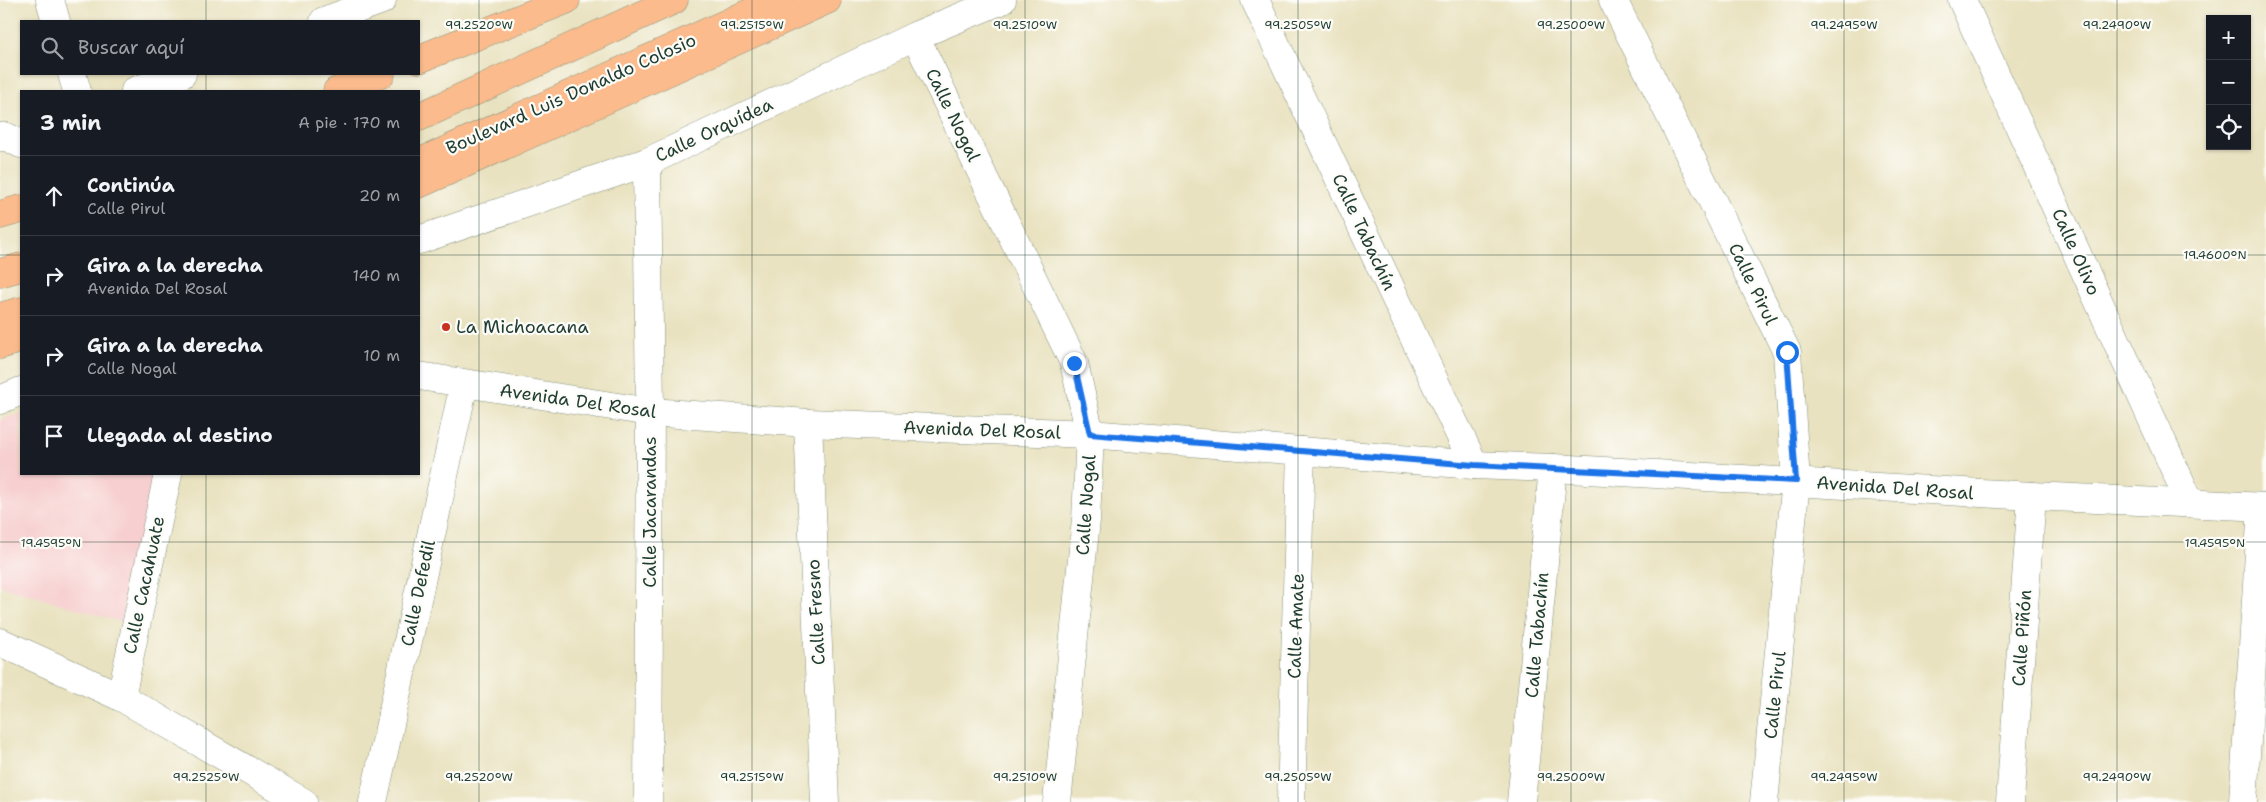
<!DOCTYPE html>
<html lang="es">
<meta charset="utf-8">
<style>
body{margin:0;font-family:"Shantell Sans",sans-serif;background:#20242c;color:#f1f3f6}
.controls{position:absolute;right:15px;top:15px;display:grid;overflow:hidden;border-radius:0px;box-shadow:0 1px 4px #0004}
.controls button{width:45px;height:45px;display:grid;place-items:center;padding:0;border:0;border-bottom:1px solid #363941;background:#171b24;color:#f1f3f6;font:25px sans-serif}
.stop{position:absolute;width:15px;height:15px;margin:-11px;border:4px solid #1a73e8;border-radius:50%;background:#fff}
.stop.end{background:#1a73e8;border-color:#fff;box-shadow:0 1px 5px #0008}
.list{margin:0;padding:0;list-style:none}
h2{display:flex;justify-content:space-between;align-items:center;height:65px;margin:0;padding:0 20px;font-size:21px}
h2 small{font-size:16px;font-weight:400;color:#9ea1a6}
.list li{display:grid;grid-template-columns:32px 1fr auto;gap:15px;align-items:center;box-sizing:border-box;height:80px;padding:0 20px;border-top:1px solid #363941}
.list b{display:block;font-size:19px;white-space:nowrap}
.list p{margin:0;font-size:16px;white-space:nowrap;color:#9ea1a6}
.list em{font-size:16px;font-style:normal;color:#9ea1a6}
.icon{flex:none;width:28px;height:28px;fill:none;stroke:currentColor;stroke-width:2;stroke-linecap:round;stroke-linejoin:round}
.map{position:relative;flex:none;width:2266px;height:802px;overflow:hidden}
.search{position:absolute;background:#171b24;box-shadow:0 1px 4px #0004;left:20px;top:20px;width:400px;height:55px;display:flex;align-items:center;gap:12px;box-sizing:border-box;padding:0 18px;border-radius:0px;color:#9ea1a6;font-size:19px}
.panel{position:absolute;background:#171b24;box-shadow:0 1px 4px #0004;left:20px;top:90px;width:400px;height:385px;border-radius:0px}
.map>svg:first-child{display:block}
.built{fill:#f7cfd0}
.lines{fill:none;stroke-linecap:round;stroke-linejoin:round}
.minor-casing{stroke:#84907a;stroke-width:29}
.highway-casing{stroke:#84907a;stroke-width:29}
.minor{stroke:#fff;stroke-width:28}
.highway{stroke:#fbbb8c;stroke-width:28}
.route{stroke:#1a73e8;stroke-width:6}
.ticks{fill:none;stroke:#1f3d34;stroke-width:1;stroke-opacity:0.45}
.poi-dot{fill:#c8321e;stroke:#fdfcf7;stroke-width:2}
.labels{text-anchor:middle;dominant-baseline:central;stroke-width:4.5;stroke-linejoin:round;paint-order:stroke}
.street-label{font-size:18px;fill:#1f3d34;stroke:#fdfcf7}
.poi-label{font-size:18px;fill:#1f3d34;stroke:#fdfcf7;text-anchor:start}
.ticks-label{font-size:12px;text-anchor:middle;fill:#1f3d34;stroke:#fdfcf7;stroke-width:4.5;stroke-linejoin:round;paint-order:stroke}
</style>
<div class="map">
<svg width="2266" height="802" viewBox="0 0 2266 802">
<rect width="100%" height="100%" fill="#fdfcf7"/>
<filter id="ink" filterUnits="userSpaceOnUse"><feTurbulence type="fractalNoise" baseFrequency=".02" numOctaves="2"/><feDisplacementMap in="SourceGraphic" scale="10" xChannelSelector="R" yChannelSelector="G"/><feConvolveMatrix kernelMatrix="1 2 1 2 8 2 1 2 1" color-interpolation-filters="sRGB"/></filter>
<filter id="wash" filterUnits="userSpaceOnUse"><feTurbulence type="fractalNoise" baseFrequency=".0096" numOctaves="4" result="noise"/><feDisplacementMap in="SourceGraphic" scale="20" xChannelSelector="R" yChannelSelector="G"/><feGaussianBlur stdDeviation="1.12" result="paint"/><feColorMatrix in="noise" values="0 0 0 0 0 0 0 0 0 0 0 0 0 0 0 0 0 1.4 0 .05"/><feComposite in="paint" operator="in"/></filter>
<g filter="url(#wash)">
<rect width="100%" height="100%" fill="#e9e2c0"/>
<path class="built" d="M21,413V474H156L129,624L0,586V420Z"/>
</g>
<g filter="url(#ink)">
<g class="lines">
<defs>
<g id="minor">
<path d="M50,0L56,21"/>
<path d="M1255,0L1474,465"/>
<path d="M1613,0L1787,352L1796,481L1764,802"/>
<path d="M1962,0L2190,503"/>
<path d="M324,21L382,0"/>
<path d="M915,36L1074,363L1090,434L1086,520L1057,802"/>
<path d="M72,74L77,91"/>
<path d="M135,91L182,74"/>
<path d="M0,137H7L21,144"/>
<path d="M647,162L650,412L648,802"/>
<path d="M419,240L647,162L915,36L1002,0"/>
<path d="M419,376L650,412L808,423L1090,434L1474,465L1553,468L2032,496L2266,507"/>
<path d="M0,400L21,391"/>
<path d="M808,423L825,802"/>
<path d="M0,642L121,697L303,802"/>
<path d="M121,697L168,474"/>
<path d="M373,802L464,384"/>
<path d="M1291,802L1301,451"/>
<path d="M1521,802L1553,468"/>
<path d="M2010,802L2032,496"/>
<path d="M2243,802L2262,507"/>
</g>
<g id="highway">
<path d="M419,59L566,0"/>
<path d="M337,91L381,74"/>
<path d="M419,117L674,0"/>
<path d="M425,160L778,0"/>
<path d="M419,184L827,0"/>
<path d="M0,215L21,209"/>
<path d="M0,273L21,267"/>
<path d="M0,317L21,311"/>
<path d="M0,345L21,339"/>
</g>
</defs>
<use href="#minor" class="minor-casing"/>
<use href="#highway" class="highway-casing"/>
<use href="#minor" class="minor"/>
<use href="#highway" class="highway"/>
</g>
</g>
<g class="lines" filter="url(#ink)">
<path class="route" d="M1074,363L1090,434L1474,465L1796,481L1787,352"/>
</g>
<path class="ticks" d="M206,0V21M479,0V802M752,0V802M1025,0V802M1298,0V802M1571,0V802M1844,0V802M2117,0V802M206,74V91M0,255H21M419,255H2266M206,474V802M0,542H2266"/>
<circle class="poi-dot" cx="446" cy="327" r="5"/>
<g class="labels">
<g class="street-label">
<text transform="translate(571 94) rotate(-24)">Boulevard Luis Donaldo Colosio</text>
<text transform="translate(953 115) rotate(64)">Calle Nogal</text>
<text transform="translate(714 130) rotate(-25)">Calle Orquídea</text>
<text transform="translate(1364 232) rotate(65)">Calle Tabachín</text>
<text transform="translate(2076 252) rotate(66)">Calle Olivo</text>
<text transform="translate(1753 284) rotate(64)">Calle Pirul</text>
<text transform="translate(578 401) rotate(8)">Avenida Del Rosal</text>
<text transform="translate(982 430) rotate(2)">Avenida Del Rosal</text>
<text transform="translate(1895 488) rotate(4)">Avenida Del Rosal</text>
<text transform="translate(1086 505) rotate(-86)">Calle Nogal</text>
<text transform="translate(650 512) rotate(-90)">Calle Jacarandas</text>
<text transform="translate(144 585) rotate(-78)">Calle Cacahuate</text>
<text transform="translate(418 593) rotate(-78)">Calle Defedil</text>
<text transform="translate(816 612) rotate(-93)">Calle Fresno</text>
<text transform="translate(1296 626) rotate(-88)">Calle Amate</text>
<text transform="translate(1537 635) rotate(-85)">Calle Tabachín</text>
<text transform="translate(2022 638) rotate(-86)">Calle Piñón</text>
<text transform="translate(1775 695) rotate(-84)">Calle Pirul</text>
</g>
<g class="poi-label">
<text x="456" y="327">La Michoacana</text>
</g>
</g>
<g class="ticks-label">
<text x="479" y="29">99.2520°W</text>
<text x="752" y="29">99.2515°W</text>
<text x="1025" y="29">99.2510°W</text>
<text x="1298" y="29">99.2505°W</text>
<text x="1571" y="29">99.2500°W</text>
<text x="1844" y="29">99.2495°W</text>
<text x="2117" y="29">99.2490°W</text>
<text x="2215" y="259">19.4600°N</text>
<text x="51" y="547">19.4595°N</text>
<text x="2215" y="547">19.4595°N</text>
<text x="206" y="781">99.2525°W</text>
<text x="479" y="781">99.2520°W</text>
<text x="752" y="781">99.2515°W</text>
<text x="1025" y="781">99.2510°W</text>
<text x="1298" y="781">99.2505°W</text>
<text x="1571" y="781">99.2500°W</text>
<text x="1844" y="781">99.2495°W</text>
<text x="2117" y="781">99.2490°W</text>
</g>
</svg>
<div class="controls">
<button>+</button>
<button>−</button>
<button><svg class="icon" aria-label="locate" viewBox="0 0 24 24"><circle cx="12" cy="12" r="6"/><path d="M12 2v4M12 18v4M2 12h4M18 12h4"/></svg></button>
</div>
<div class="stop" style="left:1787px;top:352px"></div>
<div class="stop end" style="left:1074px;top:363px"></div>
<div class="search"><svg class="icon" aria-label="search" viewBox="0 0 24 24"><circle cx="10" cy="10" r="6"/><path d="M15 15l6 6"/></svg>Buscar aquí</div>
<section class="panel">
<h2>3 min<small>A pie · 170 m</small></h2>
<ul class="list">
<li><svg class="icon" aria-label="ahead" viewBox="0 0 24 24"><path d="M12 20V5M6 11l6-6 6 6"/></svg><div><b>Continúa</b><p>Calle Pirul</p></div><em>20 m</em></li>
<li><svg class="icon" aria-label="right" viewBox="0 0 24 24"><path d="M7 20v-9h11M14 6l5 5-5 5"/></svg><div><b>Gira a la derecha</b><p>Avenida Del Rosal</p></div><em>140 m</em></li>
<li><svg class="icon" aria-label="right" viewBox="0 0 24 24"><path d="M7 20v-9h11M14 6l5 5-5 5"/></svg><div><b>Gira a la derecha</b><p>Calle Nogal</p></div><em>10 m</em></li>
<li><svg class="icon" aria-label="arrive" viewBox="0 0 24 24"><path d="M6 21V4h12l-3 4 3 4H6"/></svg><div><b>Llegada al destino</b></div></li>
</ul>
</section>
</div>
